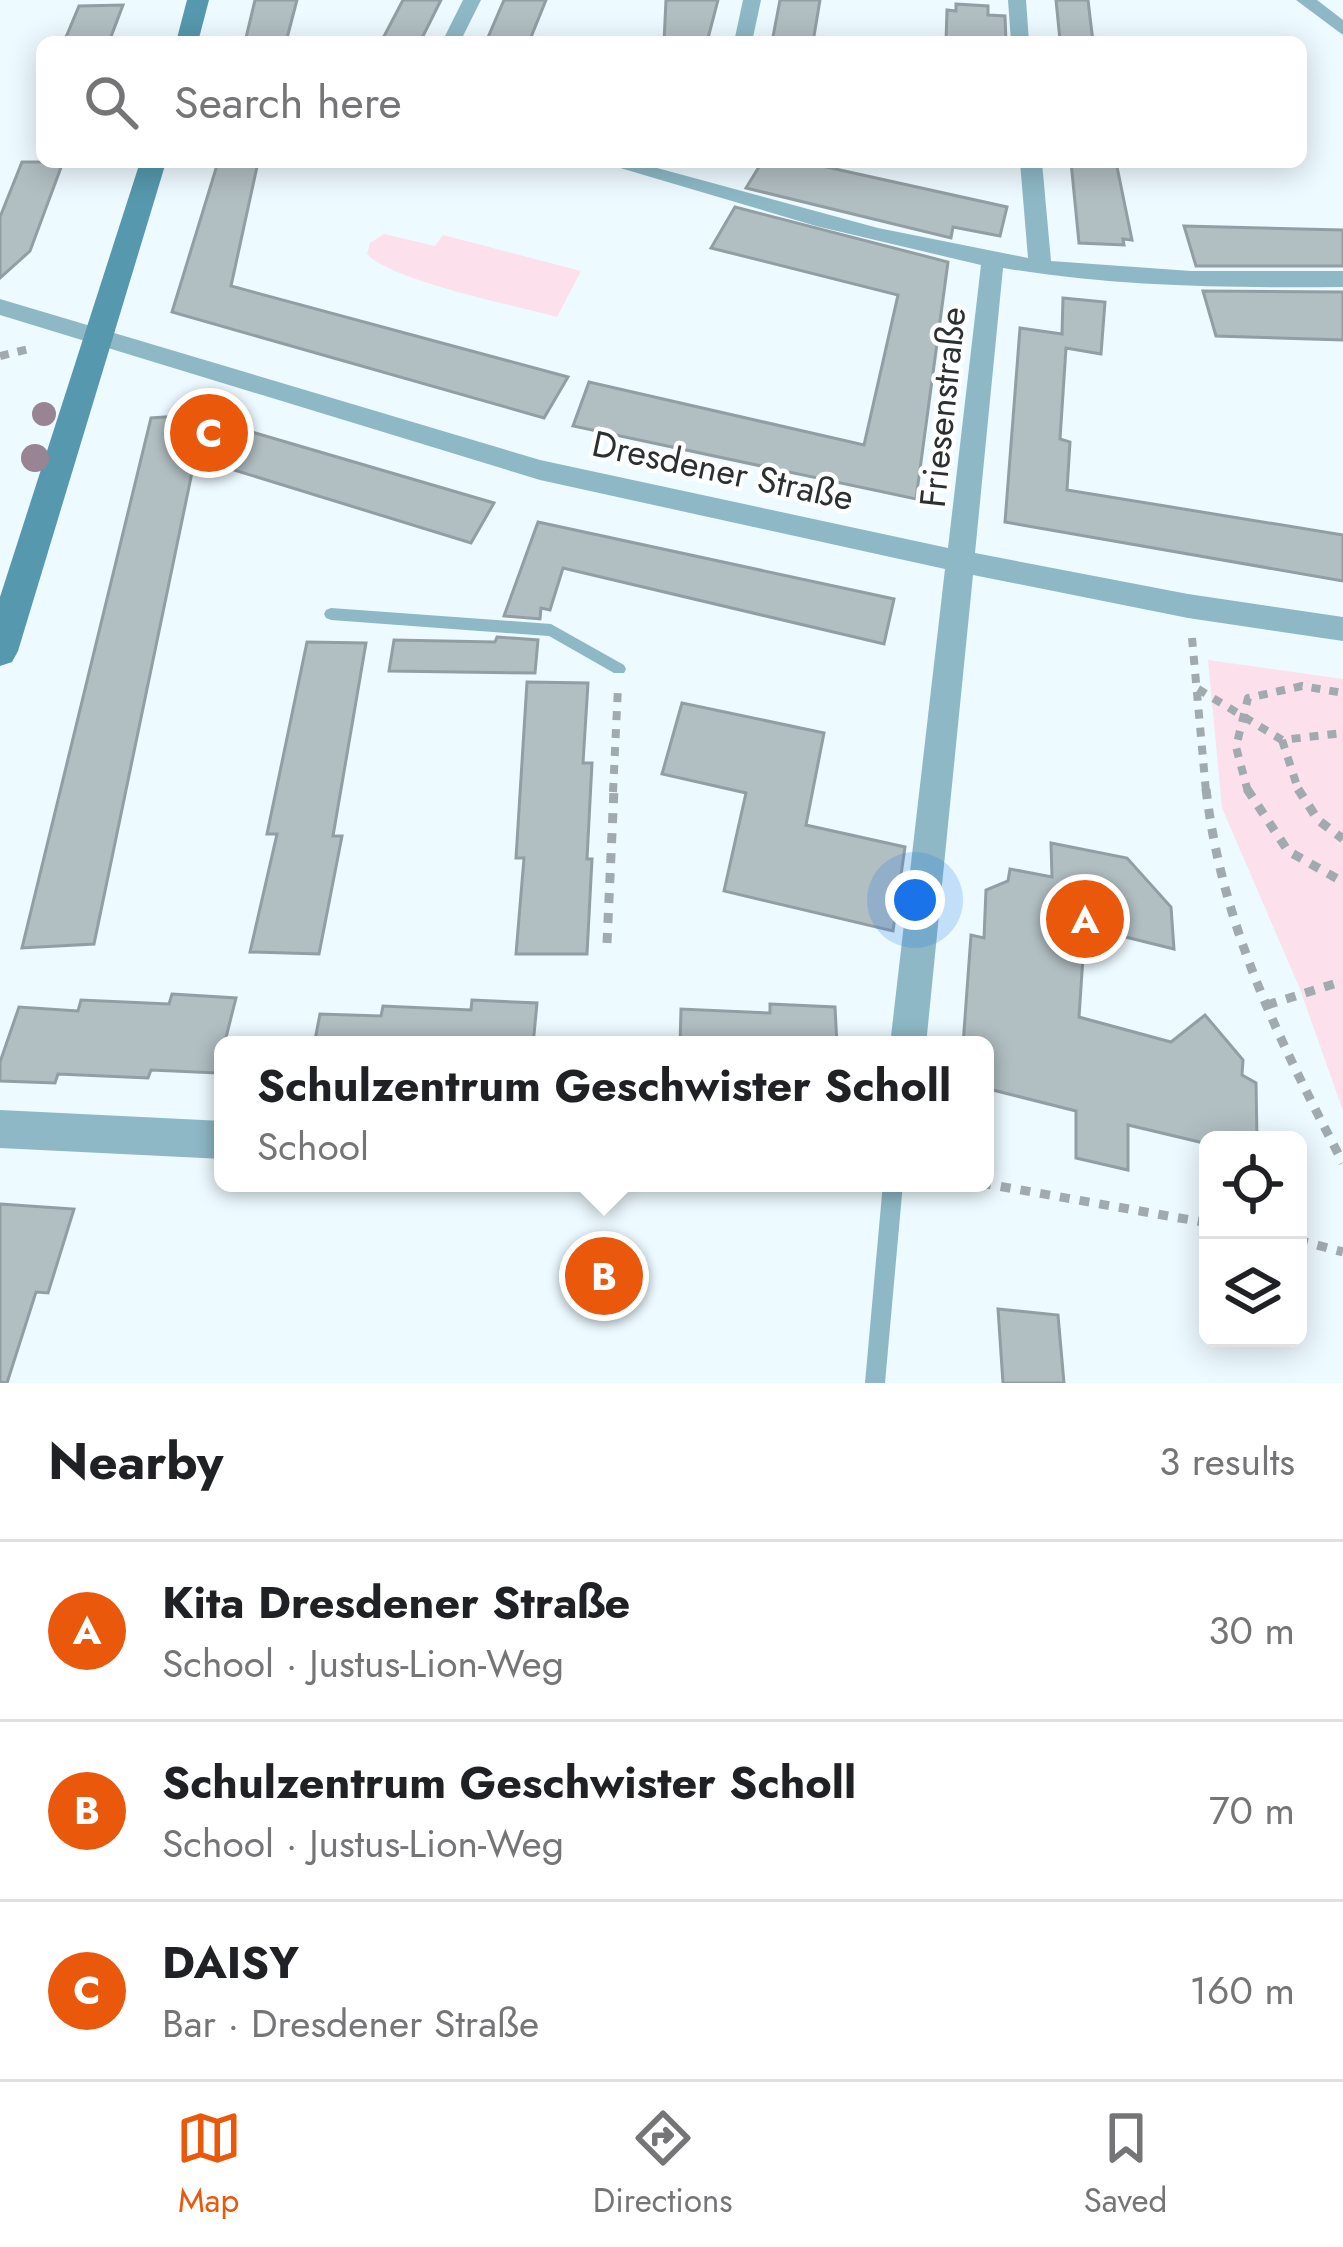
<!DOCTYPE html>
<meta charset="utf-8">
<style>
body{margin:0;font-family:Jost,sans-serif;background:#f6f6f6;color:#202124}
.controls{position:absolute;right:36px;bottom:36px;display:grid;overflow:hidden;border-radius:18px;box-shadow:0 6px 30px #0003}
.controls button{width:108px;height:108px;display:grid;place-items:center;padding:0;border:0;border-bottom:3px solid #e0e0e0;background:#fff;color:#202124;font:60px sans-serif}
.you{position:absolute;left:915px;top:900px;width:42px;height:42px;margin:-30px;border:9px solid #fff;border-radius:50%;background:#1a73e8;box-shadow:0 0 0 18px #1a73e833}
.badge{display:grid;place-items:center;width:78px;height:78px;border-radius:50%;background:#ea580c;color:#fff;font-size:39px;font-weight:700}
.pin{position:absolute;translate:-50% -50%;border:6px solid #fff;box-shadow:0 3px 12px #0006}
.popup{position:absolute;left:214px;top:1036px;width:780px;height:156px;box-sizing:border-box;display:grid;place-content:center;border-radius:18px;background:#fff;filter:drop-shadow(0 3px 9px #0005);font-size:39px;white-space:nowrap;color:#757577}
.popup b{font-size:45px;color:#202124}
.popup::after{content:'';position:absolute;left:50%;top:100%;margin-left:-24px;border:24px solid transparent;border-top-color:#fff}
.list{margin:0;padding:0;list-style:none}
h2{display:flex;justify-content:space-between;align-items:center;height:156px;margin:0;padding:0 48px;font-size:51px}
h2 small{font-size:39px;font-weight:400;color:#757577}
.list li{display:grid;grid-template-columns:78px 1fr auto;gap:36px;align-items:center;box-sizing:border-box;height:180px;padding:0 48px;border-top:3px solid #e0e0e0}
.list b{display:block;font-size:45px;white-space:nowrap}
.list p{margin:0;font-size:39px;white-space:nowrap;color:#757577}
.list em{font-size:39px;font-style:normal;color:#757577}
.icon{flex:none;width:66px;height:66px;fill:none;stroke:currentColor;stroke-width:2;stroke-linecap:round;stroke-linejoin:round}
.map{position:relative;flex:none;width:1343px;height:1383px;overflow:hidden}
.search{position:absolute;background:#fff;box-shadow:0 6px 30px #0003;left:36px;right:36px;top:36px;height:132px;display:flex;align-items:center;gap:30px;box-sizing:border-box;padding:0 42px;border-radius:18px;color:#757577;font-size:45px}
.sheet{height:696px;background:#fff}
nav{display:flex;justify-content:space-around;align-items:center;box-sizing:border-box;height:168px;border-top:3px solid #e0e0e0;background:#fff;font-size:33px;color:#757577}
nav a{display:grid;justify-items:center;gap:6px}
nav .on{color:#ea580c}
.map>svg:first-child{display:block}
.green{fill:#fce1ec}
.building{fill:#b1bec2;stroke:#929ea3;stroke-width:3}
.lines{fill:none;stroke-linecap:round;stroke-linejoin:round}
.path-far1{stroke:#a1abaf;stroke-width:8;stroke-dasharray:9 9;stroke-linecap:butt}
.path{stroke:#a1abaf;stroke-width:9;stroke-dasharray:10 10;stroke-linecap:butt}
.lane{fill:#8eb8c6;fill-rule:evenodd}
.street{fill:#8eb8c6;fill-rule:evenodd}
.secondary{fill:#5698ad;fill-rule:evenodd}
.tree{fill:#998494}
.labels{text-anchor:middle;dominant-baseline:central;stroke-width:9;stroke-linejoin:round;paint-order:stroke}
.street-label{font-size:36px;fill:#2b3032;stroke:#fff}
</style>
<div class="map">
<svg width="1343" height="1383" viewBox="0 0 1343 1383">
<rect width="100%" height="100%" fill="#edfaff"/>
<g class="green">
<path d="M384,234L435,246L443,235L581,271L557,317C513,305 392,281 367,254L370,243Z"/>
<path d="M1208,660L1343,679V1111L1300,989L1222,808Z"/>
</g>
<g class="building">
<path d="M255,0H297L286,42H245Z"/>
<path d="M403,0H441L420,42H381Z"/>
<path d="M504,0H546L529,42H486Z"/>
<path d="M666,0H718L707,42H664Z"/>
<path d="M780,0H820L813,42H772Z"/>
<path d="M1056,0H1088L1093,42L1060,40Z"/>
<path d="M956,4L988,6V15L1005,16L1006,42H946L947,10L956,11Z"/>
<path d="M123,5L109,42H64L79,6Z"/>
<path d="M22,162H63L30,251L0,278V217Z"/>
<path d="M218,162H258L231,286L568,377L544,418L172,312Z"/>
<path d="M762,162H804L1007,207L1000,236L953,227L951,238L746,188Z"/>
<path d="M1071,162H1116L1132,240L1123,239L1124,245L1079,243Z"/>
<path d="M735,207L948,262L916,499L573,426L589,382L864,445L898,295L711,248Z"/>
<path d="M1184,226L1343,230V266H1196Z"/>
<path d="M1203,291L1343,292V340L1216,336Z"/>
<path d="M1063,298L1105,302L1101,354L1066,348L1060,439L1070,442L1067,490L1343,535V581L1005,522L1020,328L1062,334Z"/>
<path d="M194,415L494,503L471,543L195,458L94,944L22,948L151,418Z"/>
<path d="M538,522L894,599L884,644L563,568L550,610L541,608L540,619L504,616Z"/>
<path d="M497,637L538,640L535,673L389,671L394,640L495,642Z"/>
<path d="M307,642L366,643L333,836H342L319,954L250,952L277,834H267Z"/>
<path d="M527,682L588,683L583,763H592L587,859H592L587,954H516L524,858H516Z"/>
<path d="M682,703L824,733L806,825L905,847L893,931L724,891L746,793L662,774Z"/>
<path d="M1051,843L1127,858L1171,907L1174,949L1085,927L1079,1017L1171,1042L1205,1015L1243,1060L1242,1075L1256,1083L1257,1140H1208V1144L1128,1125V1170L1076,1158V1111L985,1088V1045H963L971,935L984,938L986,890L1008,881L1010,869L1052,877Z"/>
<path d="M172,994L236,998L217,1073L151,1070L148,1078L58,1074L55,1083L0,1081V1062L19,1007L78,1011L81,1000L169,1004Z"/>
<path d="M472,1000L537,1003L533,1045H314L320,1014L381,1016L383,1006L471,1010Z"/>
<path d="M770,1004L835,1007L837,1045H680L681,1009L770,1013Z"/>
<path d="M0,1204L74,1209L48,1293L36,1292L7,1383L0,1382Z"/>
<path d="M998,1309L1058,1315L1064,1383H1003Z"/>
</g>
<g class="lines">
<g class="path-far1">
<path d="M0,356L33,348"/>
<path d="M1192,638L1206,792"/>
<path d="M1198,689L1282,740L1343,733"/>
<path d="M1282,740L1299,792"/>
<path d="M613,792L618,687"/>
<path d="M1248,792L1236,747L1248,698L1302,686L1343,693"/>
</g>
<g class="path">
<path d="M1206,789C1222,927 1280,1042 1343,1163"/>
<path d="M1247,789L1288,851L1343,882"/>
<path d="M1298,789L1318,820L1343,839"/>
<path d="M607,943L614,789"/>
<path d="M1267,1005L1343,981"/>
<path d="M981,1183L1208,1223"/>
<path d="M1298,1240L1343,1252"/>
</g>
<g class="lane">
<path d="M331,608L551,624L624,665L626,669L624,673H614L549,636L331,620L326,618L324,614L326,610Z"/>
<path d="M883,1183H903L885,1383H865Z"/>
</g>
<g class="street">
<path d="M463,0H481L460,42H442Z"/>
<path d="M743,0H761L752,42H734Z"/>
<path d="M1008,0H1026L1029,42H1011Z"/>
<path d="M1296,0H1317L1343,20V35Z"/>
<path d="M600,162H635L878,228L1028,258L1020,162H1042L1051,261L1191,271H1343V287C1229,288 1116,287 1003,268L975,553L1188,594L1343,617V641L1188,618L973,575L926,1045H890L945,569L540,480L0,315V299L540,460L948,548L981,265L816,226Z"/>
<path d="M0,1110L223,1121V1159L0,1148Z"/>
</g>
<g class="secondary">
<path d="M187,0H209L198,42H176Z"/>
<path d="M140,162H166L18,651L12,662L0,666V597Z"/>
</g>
</g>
<g class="tree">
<circle cx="44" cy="414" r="12"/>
<circle cx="35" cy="458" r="14"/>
</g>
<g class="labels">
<g class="street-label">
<text transform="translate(942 407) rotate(-84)">Friesenstraße</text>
<text transform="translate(723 470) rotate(12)">Dresdener Straße</text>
</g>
</g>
</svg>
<div class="controls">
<button><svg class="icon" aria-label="locate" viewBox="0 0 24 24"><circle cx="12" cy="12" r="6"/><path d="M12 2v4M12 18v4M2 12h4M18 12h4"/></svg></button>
<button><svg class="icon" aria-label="layers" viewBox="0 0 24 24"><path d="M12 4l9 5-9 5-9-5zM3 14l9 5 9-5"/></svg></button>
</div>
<div class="you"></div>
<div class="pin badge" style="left:1085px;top:919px">A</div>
<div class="pin badge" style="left:604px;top:1276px">B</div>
<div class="popup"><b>Schulzentrum Geschwister Scholl</b>School</div>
<div class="pin badge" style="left:209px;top:433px">C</div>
<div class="search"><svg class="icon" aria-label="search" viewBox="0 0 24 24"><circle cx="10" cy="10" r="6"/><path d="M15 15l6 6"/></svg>Search here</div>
</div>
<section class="sheet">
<h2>Nearby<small>3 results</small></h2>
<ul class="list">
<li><span class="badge">A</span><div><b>Kita Dresdener Straße</b><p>School · Justus-Lion-Weg</p></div><em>30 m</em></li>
<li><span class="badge">B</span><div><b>Schulzentrum Geschwister Scholl</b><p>School · Justus-Lion-Weg</p></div><em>70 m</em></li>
<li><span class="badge">C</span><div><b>DAISY</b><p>Bar · Dresdener Straße</p></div><em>160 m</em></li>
</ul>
</section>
<nav>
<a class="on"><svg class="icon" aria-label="map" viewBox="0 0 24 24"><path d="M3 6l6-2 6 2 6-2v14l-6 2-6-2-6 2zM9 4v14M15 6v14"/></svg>Map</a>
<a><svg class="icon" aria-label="directions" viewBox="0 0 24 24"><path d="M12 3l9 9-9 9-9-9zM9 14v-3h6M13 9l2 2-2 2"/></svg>Directions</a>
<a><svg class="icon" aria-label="saved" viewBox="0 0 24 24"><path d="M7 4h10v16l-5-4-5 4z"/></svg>Saved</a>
</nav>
